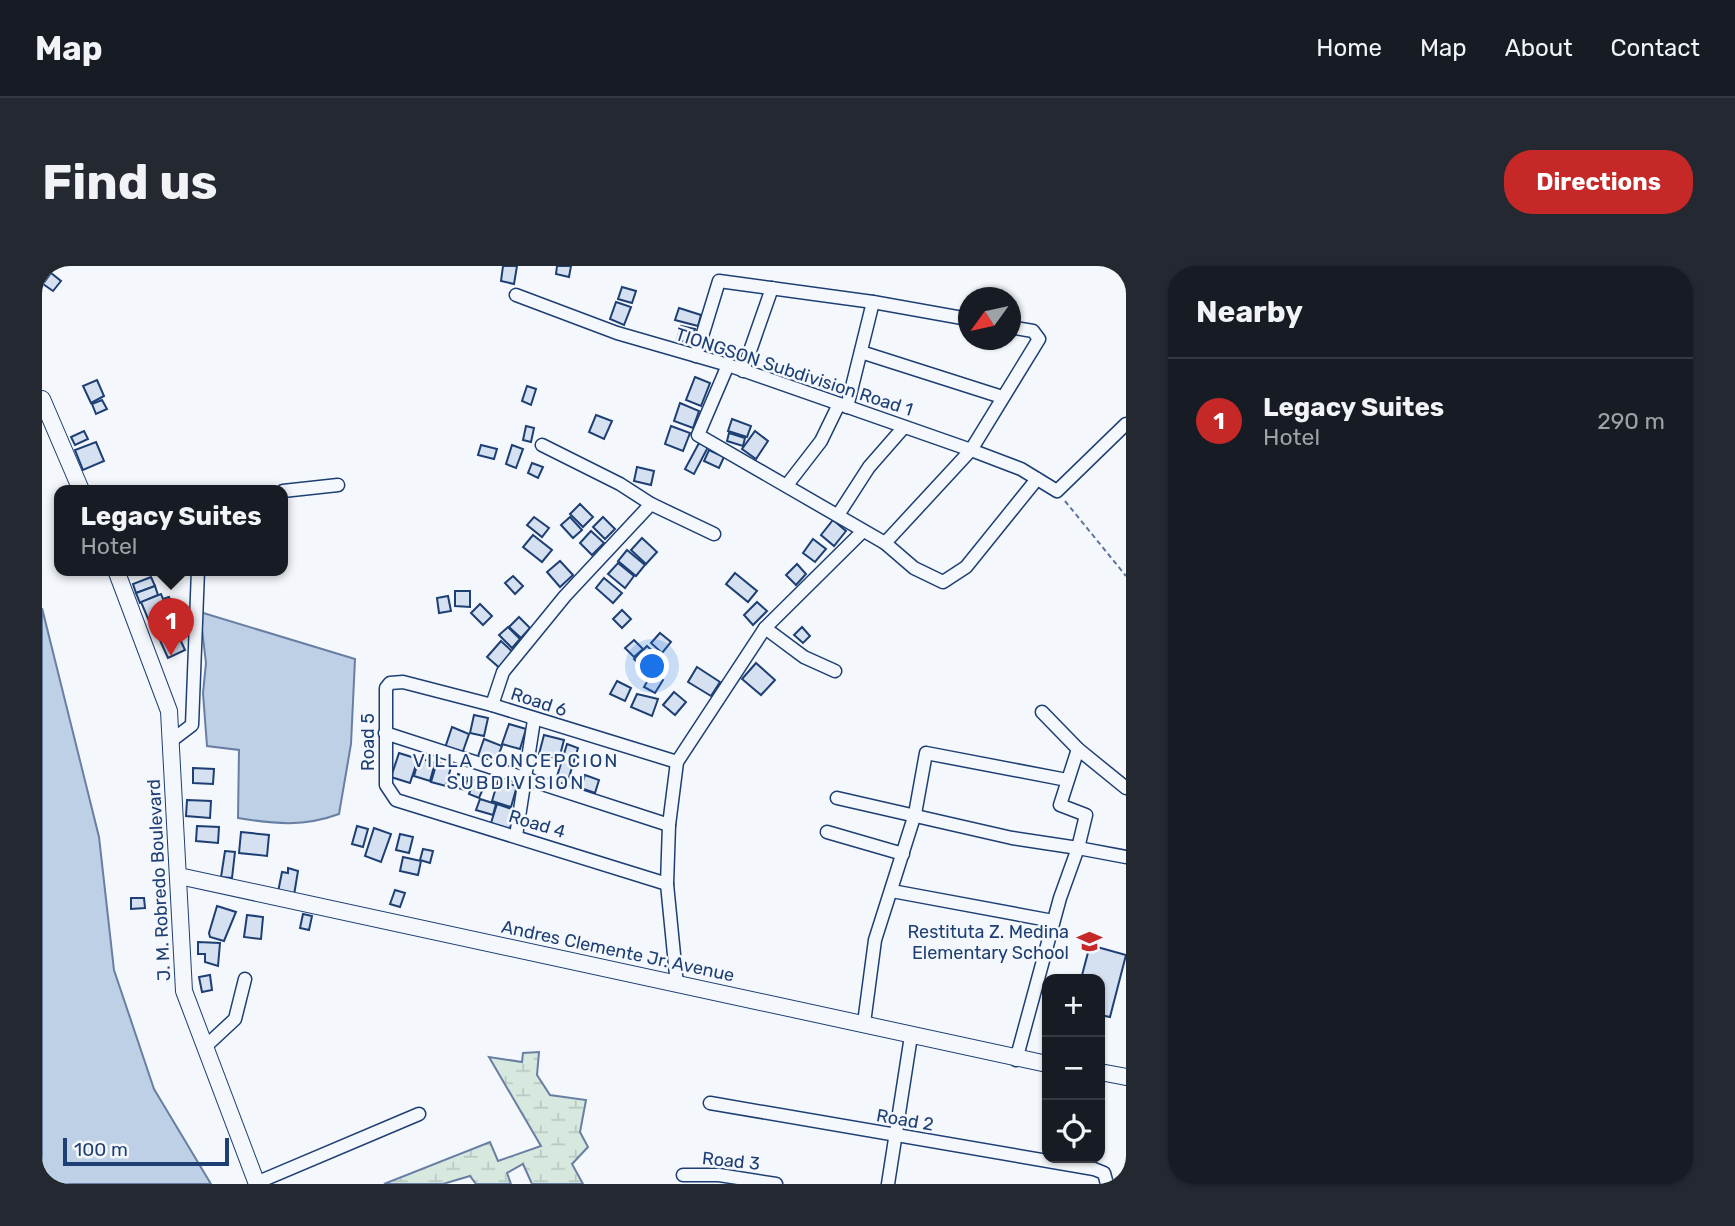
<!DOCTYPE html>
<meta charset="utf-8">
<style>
body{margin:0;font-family:Rubik,sans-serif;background:#242831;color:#f1f3f6}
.controls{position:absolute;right:21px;bottom:21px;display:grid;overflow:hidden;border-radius:14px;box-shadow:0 2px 5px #0004}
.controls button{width:63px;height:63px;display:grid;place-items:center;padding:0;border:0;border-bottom:2px solid #363941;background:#171b24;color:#f1f3f6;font:35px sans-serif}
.compass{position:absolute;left:916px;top:21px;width:63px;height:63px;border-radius:50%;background:#171b24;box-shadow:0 2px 5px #0004;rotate:237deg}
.scale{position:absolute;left:21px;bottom:18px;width:166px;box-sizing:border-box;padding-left:7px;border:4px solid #1d3f73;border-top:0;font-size:19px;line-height:24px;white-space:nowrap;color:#1d3f73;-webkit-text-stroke:5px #f4f7fb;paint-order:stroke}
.you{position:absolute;left:611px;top:401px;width:24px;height:24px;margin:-18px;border:5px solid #fff;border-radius:50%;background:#1a73e8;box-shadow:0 0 0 10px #1a73e833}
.badge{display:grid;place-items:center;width:46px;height:46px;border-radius:50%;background:#c62828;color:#fff;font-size:23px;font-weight:700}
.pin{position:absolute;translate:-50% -58px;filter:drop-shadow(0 2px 4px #0008)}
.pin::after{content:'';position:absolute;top:37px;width:24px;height:21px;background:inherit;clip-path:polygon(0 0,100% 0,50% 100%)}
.popup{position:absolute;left:12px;top:219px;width:234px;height:91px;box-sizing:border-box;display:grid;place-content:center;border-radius:14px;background:#171b24;filter:drop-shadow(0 2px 5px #0005);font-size:23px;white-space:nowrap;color:#9ea1a6}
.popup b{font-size:26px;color:#f1f3f6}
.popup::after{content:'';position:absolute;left:50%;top:100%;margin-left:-14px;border:14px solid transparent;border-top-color:#171b24}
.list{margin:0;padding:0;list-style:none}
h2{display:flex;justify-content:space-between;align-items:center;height:91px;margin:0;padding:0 28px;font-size:30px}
h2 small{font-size:23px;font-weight:400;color:#9ea1a6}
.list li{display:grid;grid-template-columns:46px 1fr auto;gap:21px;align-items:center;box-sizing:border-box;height:126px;padding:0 28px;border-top:2px solid #363941}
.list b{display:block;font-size:26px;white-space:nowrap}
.list p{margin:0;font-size:23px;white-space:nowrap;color:#9ea1a6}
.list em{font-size:23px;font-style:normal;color:#9ea1a6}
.icon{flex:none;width:38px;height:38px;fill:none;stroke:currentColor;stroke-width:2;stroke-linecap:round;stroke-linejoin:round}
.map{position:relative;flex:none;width:1084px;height:918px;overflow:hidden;border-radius:28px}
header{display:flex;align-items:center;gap:42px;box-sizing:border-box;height:98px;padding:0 35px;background:#171b24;border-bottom:2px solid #363941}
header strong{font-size:33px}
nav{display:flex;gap:38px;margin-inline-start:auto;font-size:24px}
.intro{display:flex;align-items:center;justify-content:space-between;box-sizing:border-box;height:168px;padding:0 42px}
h1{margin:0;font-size:49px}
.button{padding:18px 32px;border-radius:28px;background:#c62828;color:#fff;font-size:24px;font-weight:700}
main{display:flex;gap:42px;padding:0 42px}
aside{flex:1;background:#171b24;border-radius:28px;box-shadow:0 2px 5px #0004}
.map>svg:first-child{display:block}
.wetland{fill:url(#wetland-marsh);stroke:#687fa3;stroke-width:2}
.water{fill:#bed0e5;stroke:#687fa3;stroke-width:2}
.building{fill:#d5e0f0;stroke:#1d3f73;stroke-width:2}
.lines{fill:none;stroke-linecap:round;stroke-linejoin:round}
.minor-casing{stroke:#1d3f73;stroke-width:15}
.major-casing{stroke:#1d3f73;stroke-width:18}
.path{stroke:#5e769c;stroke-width:2;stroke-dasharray:5 3.5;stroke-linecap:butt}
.minor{stroke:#f4f7fb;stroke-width:12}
.major{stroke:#f4f7fb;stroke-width:16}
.labels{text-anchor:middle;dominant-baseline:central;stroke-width:5;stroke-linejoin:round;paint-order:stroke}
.street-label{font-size:18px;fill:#1d3f73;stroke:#f4f7fb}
.poi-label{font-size:18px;fill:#1d3f73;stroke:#f4f7fb;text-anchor:end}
.neighbourhood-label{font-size:19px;letter-spacing:2px;fill:#1d3f73;stroke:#f4f7fb}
</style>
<header>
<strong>Map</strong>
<nav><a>Home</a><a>Map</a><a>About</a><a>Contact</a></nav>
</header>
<div class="intro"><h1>Find us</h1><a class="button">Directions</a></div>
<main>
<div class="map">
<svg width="1084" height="918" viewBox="0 0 1084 918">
<defs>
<pattern id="wetland-marsh" width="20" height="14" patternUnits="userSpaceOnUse" patternTransform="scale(1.75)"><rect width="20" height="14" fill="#d7e8df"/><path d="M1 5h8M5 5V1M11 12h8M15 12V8" fill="none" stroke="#b8c8c3"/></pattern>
</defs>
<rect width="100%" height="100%" fill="#f4f7fb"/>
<path class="wetland" d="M497,786L495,809L508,829L544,834L538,866L546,881L530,898L541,918H490L481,898L465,907L469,918H434L428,910L401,918H342L448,876L456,895L499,880L447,791L480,796L481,787Z"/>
<g class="water">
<path d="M0,342L57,571L72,704L112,823L169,918H0Z"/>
<path d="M158,346L313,393L309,478L297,548C262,561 233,558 196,552L197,484L165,480L161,427L164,397Z"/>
</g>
<g class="building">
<path d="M461,0H475L472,18L459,15Z"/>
<path d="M515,0H529L527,11L514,8Z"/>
<path d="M9,7L19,15L11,25L1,18Z"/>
<path d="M580,21L594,25L590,37L576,33Z"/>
<path d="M574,36L589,41L582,59L568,53Z"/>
<path d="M637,42L659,49L656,60L633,54Z"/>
<path d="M639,60L653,63L650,77L635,74Z"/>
<path d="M653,111L668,117L659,140L644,134Z"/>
<path d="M55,114L62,130L49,137L41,120Z"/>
<path d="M485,120L494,123L489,139L480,135Z"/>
<path d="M60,134L65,143L54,148L50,138Z"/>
<path d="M638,137L657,145L651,162L632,155Z"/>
<path d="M554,149L570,155L562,173L547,166Z"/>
<path d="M690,153L709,160L705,171L686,165Z"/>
<path d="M484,160L492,162L489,176L481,174Z"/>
<path d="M629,160L648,167L641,185L623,178Z"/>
<path d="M42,165L46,173L33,179L29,171Z"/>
<path d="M713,165L726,175L714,193L700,183Z"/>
<path d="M687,167L703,172L701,180L685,175Z"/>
<path d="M54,176L62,195L41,204L33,184Z"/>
<path d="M657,177L666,181L652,208L643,203Z"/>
<path d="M439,179L455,183L452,193L436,189Z"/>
<path d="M470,179L481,183L474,202L464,198Z"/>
<path d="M667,184L682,191L677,202L662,195Z"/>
<path d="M490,197L501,201L496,212L486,207Z"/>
<path d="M595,201L612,205L609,219L592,215Z"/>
<path d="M538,238L551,251L541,261L528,248Z"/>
<path d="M492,251L507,262L500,271L485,259Z"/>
<path d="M528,251L540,264L531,272L519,259Z"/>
<path d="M561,251L573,263L563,273L551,261Z"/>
<path d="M791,254L804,265L792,280L779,269Z"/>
<path d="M549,265L562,277L550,289L538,277Z"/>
<path d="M491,269L510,284L500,296L481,281Z"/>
<path d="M600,272L615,286L604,298L589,284Z"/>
<path d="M771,273L784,283L773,296L761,287Z"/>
<path d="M585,284L603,299L594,310L576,295Z"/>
<path d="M518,295L531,309L518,321L505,306Z"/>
<path d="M576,297L592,310L583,322L566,308Z"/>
<path d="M755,298L764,308L754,319L744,309Z"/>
<path d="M693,307L715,325L706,336L684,318Z"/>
<path d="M471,310L481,320L473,328L463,317Z"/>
<path d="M109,311L113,320L94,327L91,318Z"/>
<path d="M562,312L580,327L571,337L554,322Z"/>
<path d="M113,320L116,329L98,337L94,327Z"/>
<path d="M413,325H428V341L413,340Z"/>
<path d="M119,328L121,333L127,331L133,345L107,355L99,336Z"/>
<path d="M406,330L409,345L397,347L395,332Z"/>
<path d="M715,336L725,345L711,359L702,349Z"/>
<path d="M438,338L450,350L441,359L429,347Z"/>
<path d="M580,344L589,353L580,362L571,353Z"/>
<path d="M128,351L143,384L126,392L111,359Z"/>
<path d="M477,351L488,362L479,372L467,361Z"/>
<path d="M466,361L478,373L470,382L457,369Z"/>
<path d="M760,361L768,370L761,377L752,369Z"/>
<path d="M618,367L629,376L620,387L609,377Z"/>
<path d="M592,374L601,383L592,391L583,382Z"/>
<path d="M459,375L474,389L460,404L445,391Z"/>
<path d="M605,380L617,391L604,405L592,393Z"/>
<path d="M714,397L733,414L719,429L700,413Z"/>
<path d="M655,401L678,416L669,430L646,416Z"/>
<path d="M610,407L621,414L613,427L602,421Z"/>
<path d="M575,415L589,422L583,435L568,428Z"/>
<path d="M632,426L644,436L633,449L621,439Z"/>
<path d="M595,428L616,433L610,450L589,441Z"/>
<path d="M432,449L446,452L442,470L428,467Z"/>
<path d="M467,458L484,463L478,483L460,478Z"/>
<path d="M410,461L427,468L420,488L403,482Z"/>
<path d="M502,469L522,474L517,493L497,488Z"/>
<path d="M442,473L460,480L452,500L435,493Z"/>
<path d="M525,478L536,482L524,521L513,517Z"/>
<path d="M357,487L376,493L368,517L349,511Z"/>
<path d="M377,492L393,497L388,515L372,510Z"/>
<path d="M395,496L409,501L404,520L389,516Z"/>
<path d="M151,502L172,503L171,518L151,517Z"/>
<path d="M416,508L426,512L422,524L411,520Z"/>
<path d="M543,509L557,514L553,527L539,522Z"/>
<path d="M432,514L443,518L437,532L427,528Z"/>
<path d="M456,515L475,520L469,541L450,535Z"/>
<path d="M438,533L454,538L451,549L434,544Z"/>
<path d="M145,534L169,535L168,552L144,550Z"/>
<path d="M455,538L473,544L467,566L448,560Z"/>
<path d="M155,560L177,561L176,577L154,575Z"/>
<path d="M315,560L326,563L321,581L310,578Z"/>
<path d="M332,562L349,568L339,596L323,590Z"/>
<path d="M199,566L227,569L225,590L197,587Z"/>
<path d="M358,568L371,571L367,587L354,584Z"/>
<path d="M381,583L391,585L388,597L378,594Z"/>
<path d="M183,585L193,586L190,612L179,611Z"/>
<path d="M361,591L379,595L376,609L358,605Z"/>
<path d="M246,602L256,605L252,629L236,626L240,606L246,607Z"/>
<path d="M353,624L363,627L358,641L348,638Z"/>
<path d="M89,632H102L103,642L89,643Z"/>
<path d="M175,640L194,646L182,675L168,671L167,667Z"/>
<path d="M261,648L270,650L267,664L258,662Z"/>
<path d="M205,649L221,651L219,673L202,671Z"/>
<path d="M156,676L178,677L176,700L163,696V688H156Z"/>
<path d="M1048,679L1084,689L1068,751L1058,749V713H1039Z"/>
<path d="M168,709L170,724L160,726L157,711Z"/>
</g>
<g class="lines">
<defs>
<g id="minor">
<path d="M474,29L575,67L686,99L929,184L979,203L1015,225L1084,158"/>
<path d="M968,61L991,65L997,73L929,184L843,277L872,302L901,316L924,301L995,213"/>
<path d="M819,86L960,131"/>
<path d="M654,90L677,15L831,36L926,53"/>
<path d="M686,99L656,169L843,277"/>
<path d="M701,105L730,22"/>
<path d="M805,141L831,36"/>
<path d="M745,219L779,175L797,138"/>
<path d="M241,225L296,219"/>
<path d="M609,238L672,268"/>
<path d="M796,249L827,201L862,161"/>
<path d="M793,405L762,391L723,362L821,265"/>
<path d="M450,439L461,406L523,330L609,238L578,218L500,179"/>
<path d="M1000,446L1036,483L1084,522"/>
<path d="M343,467L627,559"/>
<path d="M129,475L150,459L156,304"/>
<path d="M1036,483L1018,539L1044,549L1036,582L1084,591"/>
<path d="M795,532L970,572L1036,582L1018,632L974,794"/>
<path d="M785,566L861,588"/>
<path d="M474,570L492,454"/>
<path d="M625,618L354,534L344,519V422L348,417L361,416L450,439L635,496"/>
<path d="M850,625L1011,655"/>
<path d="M635,719L625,618L627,559L635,496L723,362"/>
<path d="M822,757L833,674L873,548L884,487L1025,514"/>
<path d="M164,780L193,753L203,713"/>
<path d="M668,837L1052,903L1062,907L1065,918"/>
<path d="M641,909H677L734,918"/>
<path d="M214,917L377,848"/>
<path d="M846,918L869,770"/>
</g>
<g id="major">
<path d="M0,133L39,224"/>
<path d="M74,304L127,445L142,725L215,918"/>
<path d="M137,610L1005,798"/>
<path d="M1058,806L1084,811"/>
</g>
</defs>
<use href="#minor" class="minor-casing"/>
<use href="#major" class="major-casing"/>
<path class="path" d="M1023,235L1084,310"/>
<use href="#minor" class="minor"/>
<use href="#major" class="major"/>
</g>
<defs>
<symbol id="school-bare" viewBox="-9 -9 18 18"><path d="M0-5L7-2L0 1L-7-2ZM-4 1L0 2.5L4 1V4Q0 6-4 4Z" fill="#c62828" stroke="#f4f7fb" stroke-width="2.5" paint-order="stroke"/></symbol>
</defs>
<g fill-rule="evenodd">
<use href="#school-bare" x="1030" y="658" width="35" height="35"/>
</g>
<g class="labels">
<g class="street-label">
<text transform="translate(752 106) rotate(18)">TIONGSON Subdivision Road 1</text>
<text transform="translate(497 436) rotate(18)">Road 6</text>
<text transform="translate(326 476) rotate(-90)">Road 5</text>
<text transform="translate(495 558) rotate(17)">Road 4</text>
<text transform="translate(117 614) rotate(-93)">J. M. Robredo Boulevard</text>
<text transform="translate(576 685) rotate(12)">Andres Clemente Jr. Avenue</text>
<text transform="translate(863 854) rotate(10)">Road 2</text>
<text transform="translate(689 895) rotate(6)">Road 3</text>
</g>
<g class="poi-label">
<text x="1027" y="666">Restituta Z. Medina<tspan x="1027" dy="21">Elementary School</tspan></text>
</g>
<g class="neighbourhood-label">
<text x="474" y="494">VILLA CONCEPCION<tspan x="474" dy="22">SUBDIVISION</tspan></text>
</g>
</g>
</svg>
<div class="controls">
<button>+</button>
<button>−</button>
<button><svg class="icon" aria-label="locate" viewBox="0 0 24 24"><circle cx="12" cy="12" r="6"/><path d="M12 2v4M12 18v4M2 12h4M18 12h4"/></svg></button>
</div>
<svg class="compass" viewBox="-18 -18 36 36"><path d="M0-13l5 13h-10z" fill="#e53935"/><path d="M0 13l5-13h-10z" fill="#9ea1a6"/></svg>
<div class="scale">100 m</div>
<div class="you"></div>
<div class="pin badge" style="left:129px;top:390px">1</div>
<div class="popup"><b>Legacy Suites</b>Hotel</div>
</div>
<aside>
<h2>Nearby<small></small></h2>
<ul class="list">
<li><span class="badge">1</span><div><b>Legacy Suites</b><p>Hotel</p></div><em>290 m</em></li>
</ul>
</aside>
</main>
